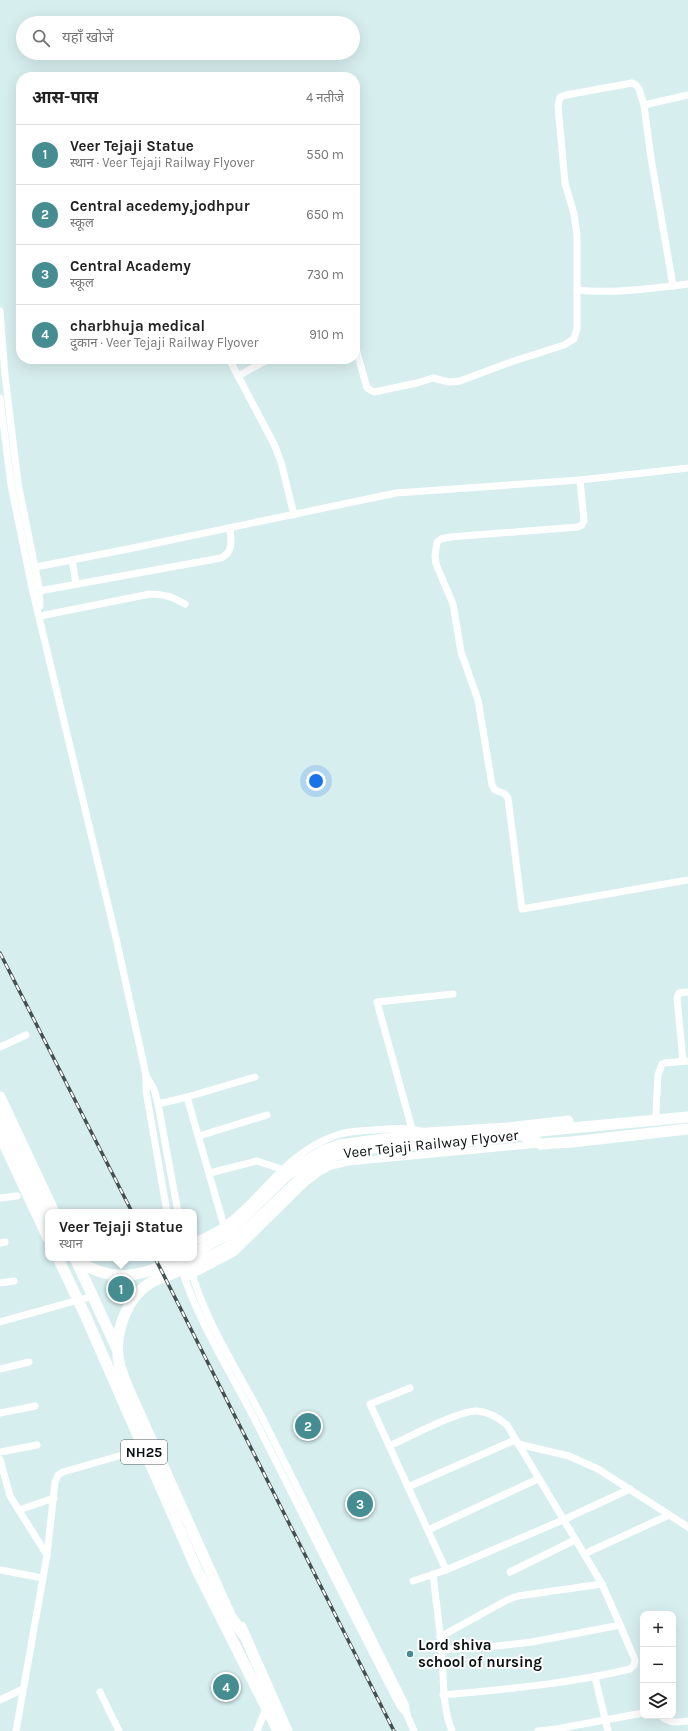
<!DOCTYPE html>
<html lang="hi">
<meta charset="utf-8">
<style>
body{margin:0;font-family:Karla,"Noto Sans Devanagari",sans-serif;background:#f2f2f2;color:#222}
.controls{position:absolute;right:12px;bottom:12px;display:grid;overflow:hidden;border-radius:8px;box-shadow:0 4px 16px #0002}
.controls button{width:36px;height:36px;display:grid;place-items:center;padding:0;border:0;border-bottom:1px solid #e0e0e0;background:#fff;color:#222;font:20px sans-serif}
.you{position:absolute;left:316px;top:781px;width:14px;height:14px;margin:-10px;border:3px solid #fff;border-radius:50%;background:#1a73e8;box-shadow:0 0 0 6px #1a73e833}
.badge{display:grid;place-items:center;width:26px;height:26px;border-radius:50%;background:#458d91;color:#fff;font-size:13px;font-weight:700}
.pin{position:absolute;translate:-50% -50%;border:2px solid #fff;box-shadow:0 1px 4px #0006}
.popup{position:absolute;left:45px;top:1209px;width:152px;height:52px;box-sizing:border-box;display:grid;place-content:center;border-radius:8px;background:#fff;filter:drop-shadow(0 1px 3px #0005);font-size:13px;white-space:nowrap;color:#767676}
.popup b{font-size:15px;color:#222}
.popup::after{content:'';position:absolute;left:50%;top:100%;margin-left:-8px;border:8px solid transparent;border-top-color:#fff}
.list{margin:0;padding:0;list-style:none}
h2{display:flex;justify-content:space-between;align-items:center;height:52px;margin:0;padding:0 16px;font-size:17px}
h2 small{font-size:13px;font-weight:400;color:#767676}
.list li{display:grid;grid-template-columns:26px 1fr auto;gap:12px;align-items:center;box-sizing:border-box;height:60px;padding:0 16px;border-top:1px solid #e0e0e0}
.list b{display:block;font-size:15px;white-space:nowrap}
.list p{margin:0;font-size:13px;white-space:nowrap;color:#767676}
.list em{font-size:13px;font-style:normal;color:#767676}
.icon{flex:none;width:22px;height:22px;fill:none;stroke:currentColor;stroke-width:2;stroke-linecap:round;stroke-linejoin:round}
.map{position:relative;flex:none;width:688px;height:1731px;overflow:hidden}
.search{position:absolute;background:#fff;box-shadow:0 4px 16px #0002;left:16px;top:16px;width:344px;height:44px;display:flex;align-items:center;gap:10px;box-sizing:border-box;padding:0 14px;border-radius:22px;color:#767676;font-size:15px}
.panel{position:absolute;background:#fff;box-shadow:0 4px 16px #0002;left:16px;top:72px;width:344px;height:292px;border-radius:16px}
.map>svg:first-child{display:block}
.lines{fill:none;stroke-linecap:round;stroke-linejoin:round}
.minor{stroke:#fff;stroke-width:7}
.primary{stroke:#fff;stroke-width:11}
.rail-casing{stroke:#445050;stroke-width:3.5}
.rail{stroke:#fff;stroke-width:2;stroke-dasharray:6;stroke-linecap:butt}
.poi-dot{fill:#458d91;stroke:#fff;stroke-width:1.5}
.labels{text-anchor:middle;dominant-baseline:central;stroke-width:4;stroke-linejoin:round;paint-order:stroke}
.shield{fill:#fff;stroke:#535858;stroke-width:1}
.shield-label{font-size:14px;font-weight:bold;fill:#091111}
.street-label{font-size:15px;fill:#091111;stroke:#fff}
.poi-label{font-size:15px;font-weight:bold;fill:#091111;stroke:#fff;text-anchor:start}
</style>
<div class="map">
<svg width="688" height="1731" viewBox="0 0 688 1731">
<rect width="100%" height="100%" fill="#d7eeef"/>
<g class="lines">
<g class="minor">
<path d="M644,105L688,95"/>
<path d="M577,290C611,294 654,288 688,284"/>
<path d="M0,311L5,375L14,450L18,483L39,587L40,606"/>
<path d="M355,345L367,388L374,392L417,383L433,378L449,382L460,381L508,363L564,345L574,339L577,328V235L574,214L565,183L558,106L560,97L566,95L632,83L636,85L639,89L644,105L651,158L673,286"/>
<path d="M229,359L238,376"/>
<path d="M269,359L238,376L274,444L281,462L294,515"/>
<path d="M0,398L11,485L32,588L116,938L146,1075V1091L167,1212"/>
<path d="M580,480L584,521L582,525L578,527L450,537L441,539L437,542L435,556L436,564L453,604L461,652L478,700L492,785L495,790L505,794L508,798L522,909L688,880"/>
<path d="M72,560L76,583"/>
<path d="M36,567L133,548L396,493L580,480L688,468"/>
<path d="M39,591L221,558C234,552 231,540 230,528"/>
<path d="M40,616L150,594C164,594 173,597 185,604"/>
<path d="M0,1047L26,1035"/>
<path d="M683,1061L677,998L679,993L688,992"/>
<path d="M146,1076L154,1089L158,1104L178,1212"/>
<path d="M187,1097L255,1077"/>
<path d="M158,1104L187,1097L224,1226"/>
<path d="M656,1113L658,1075L662,1064L665,1063L688,1061"/>
<path d="M412,1129L377,1002L453,994"/>
<path d="M199,1136L267,1115"/>
<path d="M210,1173L257,1161L281,1169"/>
<path d="M0,1198L17,1196"/>
<path d="M194,1242C204,1237 215,1232 224,1226C265,1196 284,1153 337,1135C348,1131 361,1131 373,1130C390,1129 405,1127 421,1131"/>
<path d="M0,1243L5,1242"/>
<path d="M188,1258C201,1316 236,1367 263,1419C311,1514 358,1609 405,1704L407,1715L414,1731"/>
<path d="M181,1267C197,1320 231,1373 256,1422C304,1517 351,1612 400,1706L407,1714"/>
<path d="M188,1277L234,1253L304,1184L318,1173L331,1166L348,1162L539,1144"/>
<path d="M0,1283L14,1281"/>
<path d="M0,1322L93,1296"/>
<path d="M0,1369L29,1362"/>
<path d="M410,1388L370,1404L446,1570"/>
<path d="M0,1413L35,1406"/>
<path d="M518,1444L569,1456L598,1469L688,1527"/>
<path d="M389,1446C408,1438 459,1410 477,1411C489,1412 498,1417 507,1425L602,1584L620,1625L532,1642L497,1646L441,1650"/>
<path d="M0,1452L37,1445"/>
<path d="M0,1459L10,1496L47,1555"/>
<path d="M408,1487L515,1440"/>
<path d="M19,1510L54,1498"/>
<path d="M428,1530L538,1479"/>
<path d="M584,1554L669,1515"/>
<path d="M0,1570L43,1578"/>
<path d="M510,1572L575,1540"/>
<path d="M433,1574C436,1601 440,1628 442,1655C444,1681 442,1706 452,1731"/>
<path d="M413,1581L446,1570L563,1520L630,1489"/>
<path d="M440,1637L507,1600L518,1596L602,1584"/>
<path d="M595,1677L608,1731"/>
<path d="M100,1692L119,1731"/>
<path d="M443,1695C506,1689 568,1684 630,1669L634,1665L635,1660L620,1625"/>
<path d="M0,1700L23,1689"/>
<path d="M661,1716C670,1724 677,1722 688,1721"/>
<path d="M16,1731L47,1555L55,1482L58,1475L63,1472L143,1449"/>
<path d="M257,1731L267,1706"/>
<path d="M538,1731L556,1729L643,1713"/>
</g>
<g class="primary">
<path d="M0,1097L54,1212"/>
<path d="M0,1116L48,1221"/>
<path d="M520,1134L541,1144L572,1142L688,1129"/>
<path d="M0,1135L48,1238"/>
<path d="M194,1253L224,1236L287,1175L305,1162L323,1151L340,1145L427,1133L508,1128L568,1121"/>
<path d="M58,1258L86,1317L197,1570L278,1731"/>
<path d="M75,1258L117,1349"/>
<path d="M76,1260C117,1286 141,1275 182,1258"/>
<path d="M241,1627L287,1731"/>
<path d="M243,1634L230,1615L131,1395C127,1386 123,1376 120,1367C112,1338 125,1299 150,1283C158,1278 168,1276 176,1272C194,1264 212,1257 228,1247L310,1170L333,1156L348,1152L372,1148L493,1139L540,1131L688,1117"/>
</g>
<defs>
<g id="rail">
<path d="M0,953L132,1212"/>
<path d="M155,1258L394,1731"/>
</g>
</defs>
<use href="#rail" class="rail-casing"/>
<use href="#rail" class="rail"/>
</g>
<circle class="poi-dot" cx="410" cy="1654" r="4"/>
<g class="labels">
<rect class="shield" x="121" y="1440" width="46" height="24" rx="3"/>
<g class="shield-label">
<text x="144" y="1452">NH25</text>
</g>
<g class="street-label">
<text transform="translate(431 1144) rotate(-6)">Veer Tejaji Railway Flyover</text>
</g>
<g class="poi-label">
<text x="418" y="1645">Lord shiva<tspan x="418" dy="17">school of nursing</tspan></text>
</g>
</g>
</svg>
<div class="controls">
<button>+</button>
<button>−</button>
<button><svg class="icon" aria-label="layers" viewBox="0 0 24 24"><path d="M12 4l9 5-9 5-9-5zM3 14l9 5 9-5"/></svg></button>
</div>
<div class="you"></div>
<div class="pin badge" style="left:121px;top:1289px">1</div>
<div class="popup"><b>Veer Tejaji Statue</b>स्थान</div>
<div class="pin badge" style="left:308px;top:1426px">2</div>
<div class="pin badge" style="left:360px;top:1504px">3</div>
<div class="pin badge" style="left:226px;top:1687px">4</div>
<div class="search"><svg class="icon" aria-label="search" viewBox="0 0 24 24"><circle cx="10" cy="10" r="6"/><path d="M15 15l6 6"/></svg>यहाँ खोजें</div>
<section class="panel">
<h2>आस-पास<small>4 नतीजे</small></h2>
<ul class="list">
<li><span class="badge">1</span><div><b>Veer Tejaji Statue</b><p>स्थान · Veer Tejaji Railway Flyover</p></div><em>550 m</em></li>
<li><span class="badge">2</span><div><b>Central acedemy,jodhpur</b><p>स्कूल</p></div><em>650 m</em></li>
<li><span class="badge">3</span><div><b>Central Academy</b><p>स्कूल</p></div><em>730 m</em></li>
<li><span class="badge">4</span><div><b>charbhuja medical</b><p>दुकान · Veer Tejaji Railway Flyover</p></div><em>910 m</em></li>
</ul>
</section>
</div>
